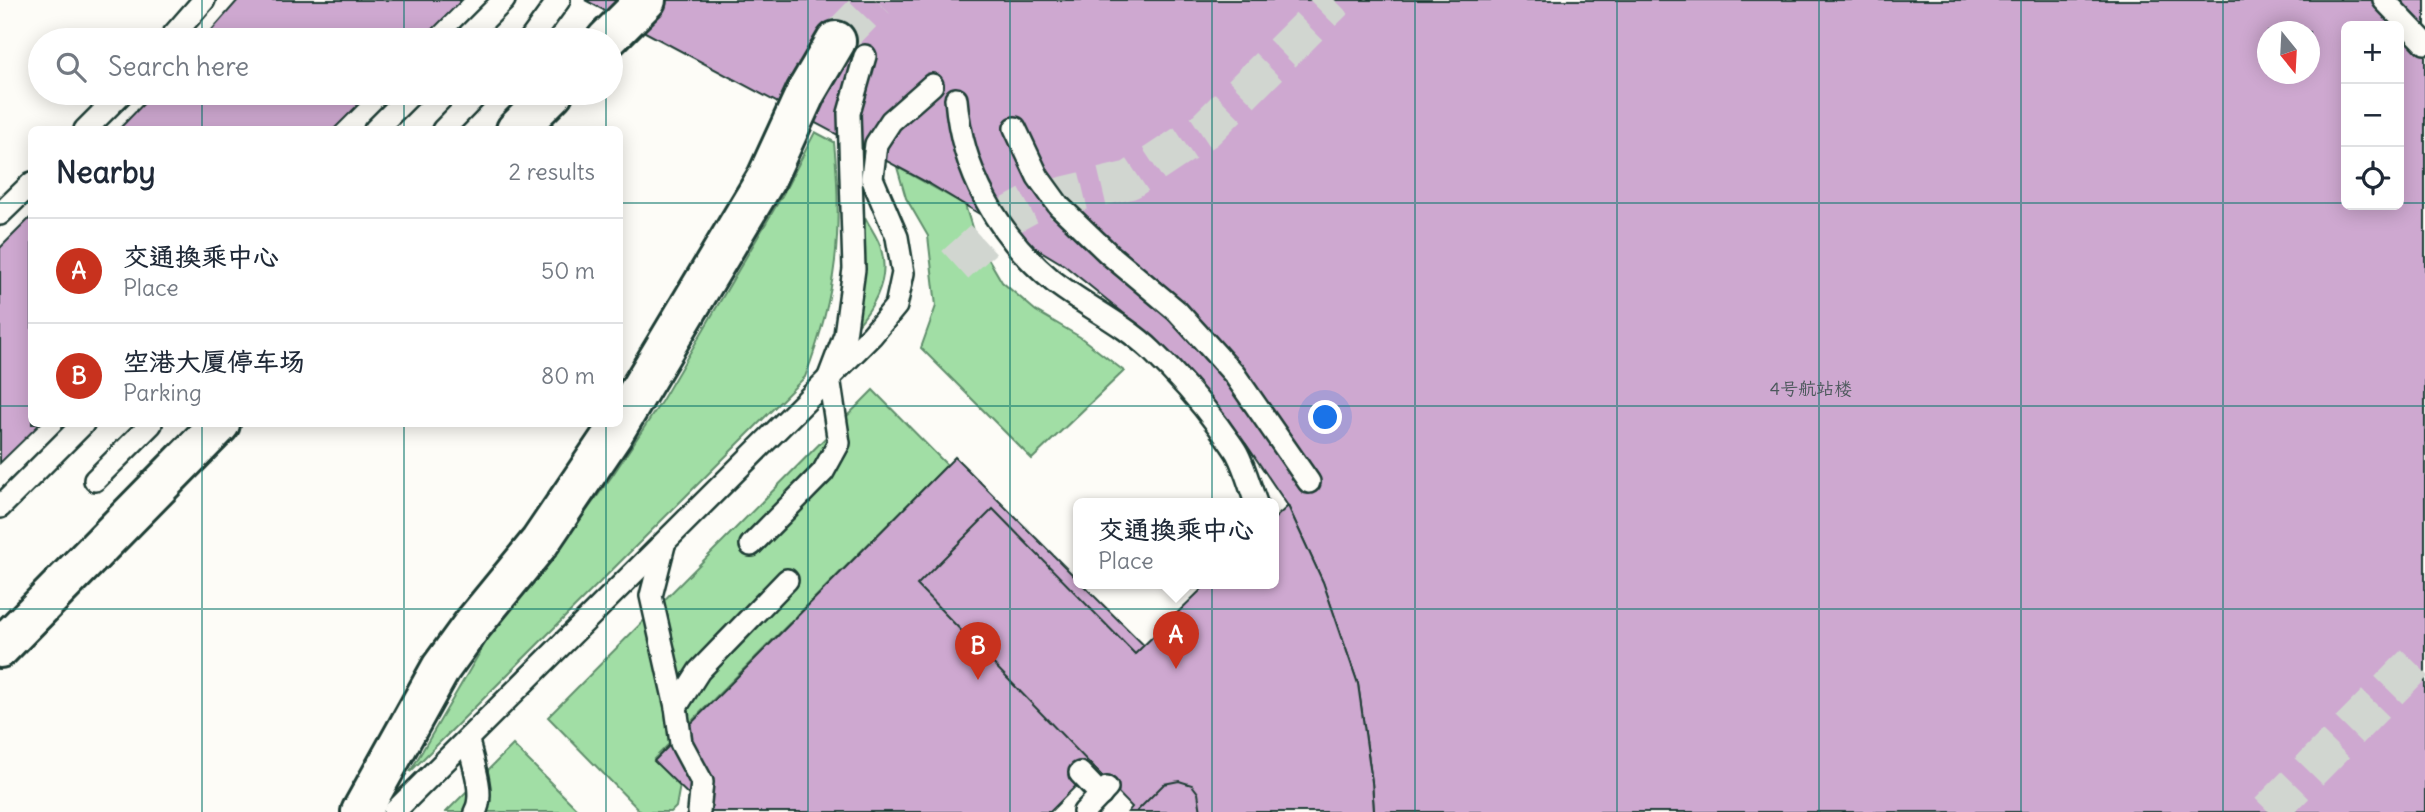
<!DOCTYPE html>
<meta charset="utf-8">
<style>
body{margin:0;font-family:Delius,"LXGW WenKai TC",sans-serif;background:#f2f2f3;color:#1f2937}
.controls{position:absolute;right:21px;top:21px;display:grid;overflow:hidden;border-radius:10px;box-shadow:0 4px 18px #0003}
.controls button{width:63px;height:63px;display:grid;place-items:center;padding:0;border:0;border-bottom:2px solid #e0e1e3;background:#fff;color:#1f2937;font:35px sans-serif}
.compass{position:absolute;left:2257px;top:21px;width:63px;height:63px;border-radius:50%;background:#fff;box-shadow:0 4px 18px #0003;rotate:162deg}
.you{position:absolute;left:1326px;top:418px;width:24px;height:24px;margin:-18px;border:5px solid #fff;border-radius:50%;background:#1a73e8;box-shadow:0 0 0 10px #1a73e833}
.badge{display:grid;place-items:center;width:46px;height:46px;border-radius:50%;background:#c8321e;color:#fff;font-size:23px;font-weight:700}
.pin{position:absolute;translate:-50% -58px;filter:drop-shadow(0 2px 4px #0008)}
.pin::after{content:'';position:absolute;top:37px;width:24px;height:21px;background:inherit;clip-path:polygon(0 0,100% 0,50% 100%)}
.popup{position:absolute;left:1073px;top:498px;width:206px;height:91px;box-sizing:border-box;display:grid;place-content:center;border-radius:10px;background:#fff;filter:drop-shadow(0 2px 5px #0005);font-size:23px;white-space:nowrap;color:#747a83}
.popup b{font-size:26px;color:#1f2937}
.popup::after{content:'';position:absolute;left:50%;top:100%;margin-left:-14px;border:14px solid transparent;border-top-color:#fff}
.list{margin:0;padding:0;list-style:none}
h2{display:flex;justify-content:space-between;align-items:center;height:91px;margin:0;padding:0 28px;font-size:30px}
h2 small{font-size:23px;font-weight:400;color:#747a83}
.list li{display:grid;grid-template-columns:46px 1fr auto;gap:21px;align-items:center;box-sizing:border-box;height:105px;padding:0 28px;border-top:2px solid #e0e1e3}
.list b{display:block;font-size:26px;white-space:nowrap}
.list p{margin:0;font-size:23px;white-space:nowrap;color:#747a83}
.list em{font-size:23px;font-style:normal;color:#747a83}
.icon{flex:none;width:38px;height:38px;fill:none;stroke:currentColor;stroke-width:2;stroke-linecap:round;stroke-linejoin:round}
.map{position:relative;flex:none;width:2425px;height:812px;overflow:hidden}
.search{position:absolute;background:#fff;box-shadow:0 4px 18px #0003;left:28px;top:28px;width:595px;height:77px;display:flex;align-items:center;gap:18px;box-sizing:border-box;padding:0 24px;border-radius:38px;color:#747a83;font-size:26px}
.panel{position:absolute;background:#fff;box-shadow:0 4px 18px #0003;left:28px;top:126px;width:595px;height:301px;border-radius:10px}
.map>svg:first-child{display:block}
.green{fill:#a1dea5;stroke:#608e6c;stroke-width:2}
.building{fill:#cea8d0;stroke:#1f3d34;stroke-width:2;fill-rule:evenodd}
.lines{fill:none;stroke-linecap:round;stroke-linejoin:round}
.street-tunnel{stroke:#d1d6d0;stroke-width:38;stroke-dasharray:38 19;stroke-linecap:butt}
.lane-casing{stroke:#1f3d34;stroke-width:26}
.street-casing{stroke:#1f3d34;stroke-width:44}
.secondary-casing{stroke:#1f3d34;stroke-width:44}
.lane{stroke:#fdfcf7;stroke-width:21}
.street{stroke:#fdfcf7;stroke-width:38}
.secondary{stroke:#fdfcf7;stroke-width:38}
.grid{fill:none;stroke:#0f766e;stroke-width:2;stroke-opacity:0.55}
.labels{text-anchor:middle;dominant-baseline:central;stroke-width:6;stroke-linejoin:round;paint-order:stroke}
.number-label{font-size:18px;fill:#4b585b}
</style>
<div class="map">
<svg width="2425" height="812" viewBox="0 0 2425 812">
<rect width="100%" height="100%" fill="#fdfcf7"/>
<filter id="ink" filterUnits="userSpaceOnUse"><feTurbulence type="fractalNoise" baseFrequency=".0143" numOctaves="2"/><feDisplacementMap in="SourceGraphic" scale="14" xChannelSelector="R" yChannelSelector="G"/><feConvolveMatrix kernelMatrix="1 2 1 2 8 2 1 2 1" color-interpolation-filters="sRGB"/></filter>
<g filter="url(#ink)">
<g class="green">
<path d="M815,132L834,142C843,231 837,294 805,377L410,772L490,635L552,558L612,476L661,402L783,194Z"/>
<path d="M897,167L965,205L974,234L1002,282L1036,311L1080,337L1124,371L1032,459L921,348L936,306L928,236L906,198Z"/>
<path d="M866,219C871,229 879,239 881,249C890,279 875,305 857,326L864,225Z"/>
<path d="M873,390L947,465L654,759L680,785L676,807L671,812H641L548,717Z"/>
<path d="M513,745L580,812H446Z"/>
</g>
<g class="building">
<path d="M238,0H462L422,40H203Z"/>
<path d="M585,0H2425V812H1374L1372,782L1358,684L1323,582L1288,506L1246,444L1148,333L1064,265L930,184ZM2346,26H2399V205H2346ZM2268,32H2310V74H2268Z"/>
<path d="M154,93H370L333,130H118Z"/>
<path d="M32,216V424H40L0,463V248Z"/>
<path d="M955,457L1078,580V583H1081L1180,681L1050,812H706L654,761Z"/>
<path d="M1288,506L1323,582L1358,684L1372,782L1374,812H1128L1132,807L917,585L993,509L1135,654L1208,583H1274V519Z"/>
<path d="M1179,781L1192,785L1198,793L1201,812H1136L1164,784Z"/>
</g>
<g class="lines">
<g class="street-tunnel">
<path d="M836,41L876,0"/>
<path d="M955,265L1009,216L1033,203L1130,180L1205,130L1335,0"/>
<path d="M2269,812L2425,653"/>
</g>
<defs>
<g id="lane">
<path d="M2384,0L2425,43"/>
<path d="M169,40L204,0"/>
<path d="M464,40L504,0"/>
<path d="M530,40L559,0"/>
<path d="M956,99C962,171 997,235 1053,281C1085,306 1123,323 1152,351C1177,375 1199,400 1219,427C1225,436 1232,444 1237,453C1245,468 1250,487 1256,503"/>
<path d="M1015,128L1038,177L1059,206L1109,254L1177,311L1234,374L1309,482"/>
<path d="M85,130L122,93"/>
<path d="M375,130L412,93"/>
<path d="M443,130L479,93"/>
<path d="M0,214L32,183"/>
<path d="M95,480L151,424"/>
<path d="M0,507L83,424"/>
<path d="M664,545L651,596L676,707L681,743L702,782L699,812"/>
<path d="M751,545L823,472L839,443L829,377L845,335L854,269L849,113L865,56"/>
<path d="M676,707L699,671L787,580"/>
<path d="M468,739C471,760 486,793 475,812"/>
<path d="M1080,773L1101,795"/>
<path d="M394,812L872,335L896,306L903,273L897,237L872,178L876,144L891,121L932,85"/>
<path d="M1084,812L1107,788"/>
</g>
<path id="street" d="M361,812L441,668L473,624L540,542L613,434L767,177L806,92L836,41"/>
<g id="secondary">
<path d="M606,40L646,0"/>
<path d="M516,130L553,93"/>
<path d="M0,648L220,424"/>
</g>
</defs>
<use href="#lane" class="lane-casing"/>
<use href="#street" class="street-casing"/>
<use href="#secondary" class="secondary-casing"/>
<use href="#lane" class="lane"/>
<use href="#street" class="street"/>
<use href="#secondary" class="secondary"/>
</g>
</g>
<path class="grid" d="M202,0V40M404,0V40M606,0V40M808,0V812M1010,0V812M1212,0V812M1415,0V812M1617,0V812M1819,0V812M2021,0V812M2223,0V812M202,93V130M404,93V130M606,93V130M0,203H32M620,203H2346M2399,203H2425M0,406H32M620,406H2425M202,424V812M404,424V812M606,424V812M0,609H2425"/>
<g class="labels">
<g class="number-label">
<text x="1811" y="388">4号航站楼</text>
</g>
</g>
</svg>
<div class="controls">
<button>+</button>
<button>−</button>
<button><svg class="icon" aria-label="locate" viewBox="0 0 24 24"><circle cx="12" cy="12" r="6"/><path d="M12 2v4M12 18v4M2 12h4M18 12h4"/></svg></button>
</div>
<svg class="compass" viewBox="-18 -18 36 36"><path d="M0-13l5 13h-10z" fill="#e53935"/><path d="M0 13l5-13h-10z" fill="#747a83"/></svg>
<div class="you"></div>
<div class="pin badge" style="left:1176px;top:669px">A</div>
<div class="popup"><b>交通换乘中心</b>Place</div>
<div class="pin badge" style="left:978px;top:680px">B</div>
<div class="search"><svg class="icon" aria-label="search" viewBox="0 0 24 24"><circle cx="10" cy="10" r="6"/><path d="M15 15l6 6"/></svg>Search here</div>
<section class="panel">
<h2>Nearby<small>2 results</small></h2>
<ul class="list">
<li><span class="badge">A</span><div><b>交通换乘中心</b><p>Place</p></div><em>50 m</em></li>
<li><span class="badge">B</span><div><b>空港大厦停车场</b><p>Parking</p></div><em>80 m</em></li>
</ul>
</section>
</div>
